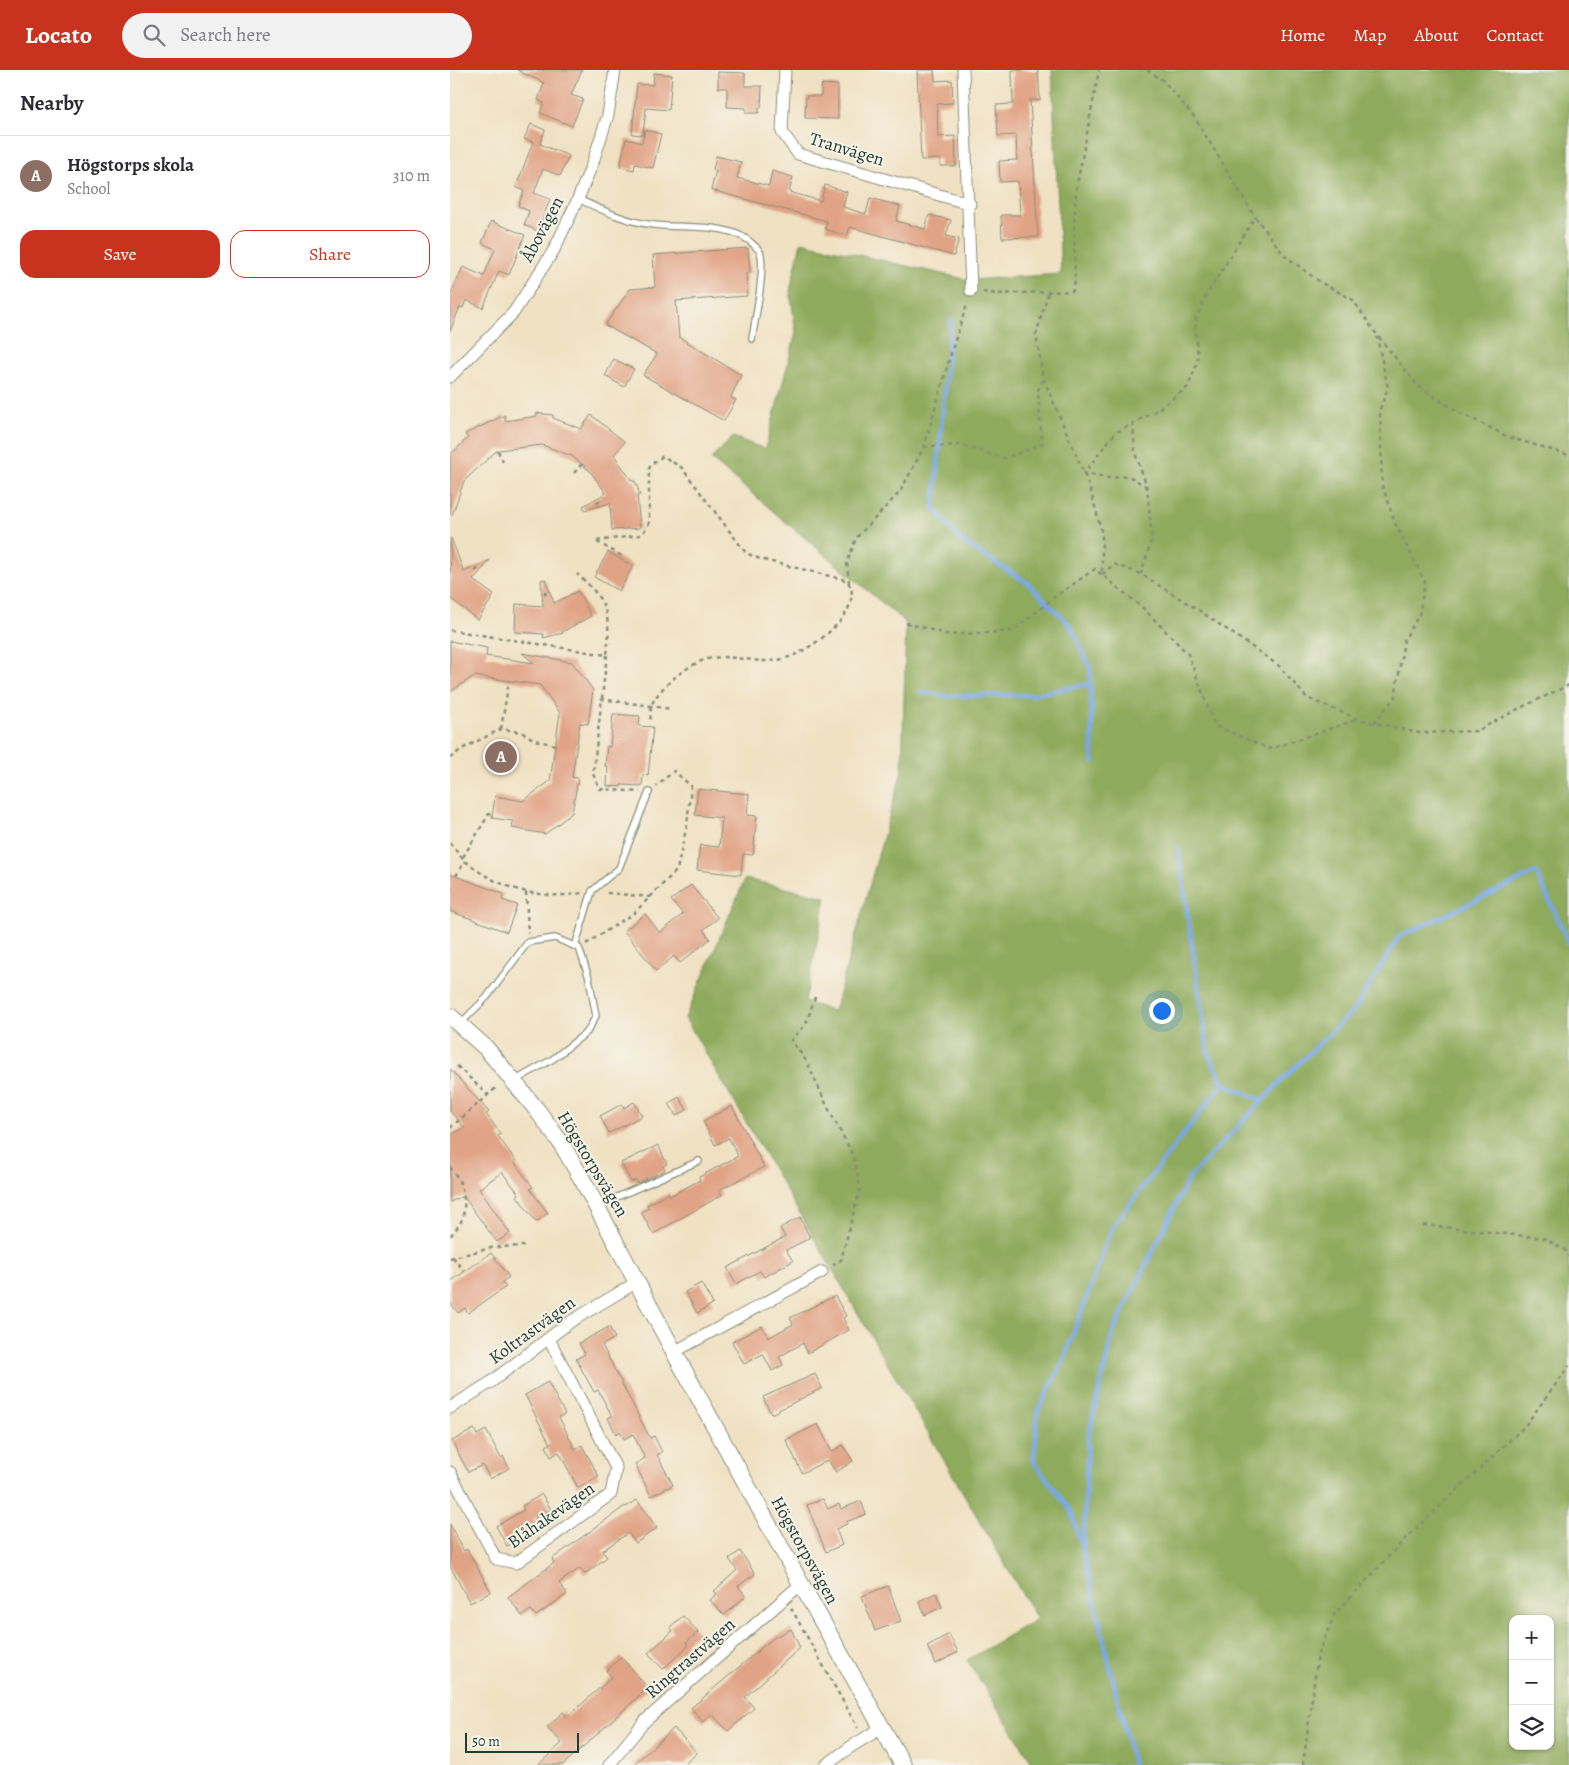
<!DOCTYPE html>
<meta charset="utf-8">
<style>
body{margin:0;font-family:Alegreya,serif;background:#f2f2f3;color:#2b2b33}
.controls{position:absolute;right:15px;bottom:15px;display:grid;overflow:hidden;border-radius:10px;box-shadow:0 1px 4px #0004}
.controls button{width:45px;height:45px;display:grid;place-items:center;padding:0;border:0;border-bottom:1px solid #e1e1e2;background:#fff;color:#2b2b33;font:25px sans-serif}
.scale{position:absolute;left:15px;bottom:12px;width:114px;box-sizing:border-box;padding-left:5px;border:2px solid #1f3d34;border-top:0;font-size:14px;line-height:18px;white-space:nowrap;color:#1f3d34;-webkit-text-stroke:4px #f7f3e8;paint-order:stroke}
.you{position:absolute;left:711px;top:940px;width:18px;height:18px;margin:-12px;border:4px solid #fff;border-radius:50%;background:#1a73e8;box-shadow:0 0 0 8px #1a73e833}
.badge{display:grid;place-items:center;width:32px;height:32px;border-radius:50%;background:#c8321e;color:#fff;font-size:16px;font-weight:700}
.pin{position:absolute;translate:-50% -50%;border:2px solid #fff;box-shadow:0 1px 5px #0006}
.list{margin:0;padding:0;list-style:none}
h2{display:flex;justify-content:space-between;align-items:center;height:65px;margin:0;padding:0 20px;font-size:21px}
h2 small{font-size:16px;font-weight:400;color:#7c7c81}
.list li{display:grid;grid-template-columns:32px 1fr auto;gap:15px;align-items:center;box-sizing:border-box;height:80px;padding:0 20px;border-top:1px solid #e1e1e2}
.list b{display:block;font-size:19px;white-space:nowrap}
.list p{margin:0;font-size:16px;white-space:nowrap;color:#7c7c81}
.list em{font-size:16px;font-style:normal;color:#7c7c81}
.actions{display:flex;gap:10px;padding:15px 20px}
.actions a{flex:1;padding:11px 0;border:1px solid #c8321e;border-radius:15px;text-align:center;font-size:18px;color:#c8321e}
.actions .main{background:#c8321e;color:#fff}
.icon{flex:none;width:28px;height:28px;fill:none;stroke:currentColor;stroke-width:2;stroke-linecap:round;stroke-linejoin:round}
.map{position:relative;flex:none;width:1119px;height:1695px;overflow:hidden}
header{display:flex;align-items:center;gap:30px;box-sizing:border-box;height:70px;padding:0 25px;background:#c8321e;color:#fff}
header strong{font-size:24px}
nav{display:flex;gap:28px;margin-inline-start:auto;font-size:18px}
.search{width:350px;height:45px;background:#f2f2f3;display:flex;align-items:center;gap:12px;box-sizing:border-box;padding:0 18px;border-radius:28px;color:#7c7c81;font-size:19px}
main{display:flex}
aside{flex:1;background:#fff}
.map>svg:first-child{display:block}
.forest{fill:#8eaa5c;stroke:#567448;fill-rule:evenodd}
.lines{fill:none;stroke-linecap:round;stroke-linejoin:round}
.stream{stroke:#79a8e3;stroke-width:4.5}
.building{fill:#e1a385}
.lane-casing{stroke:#888f7b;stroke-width:8}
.street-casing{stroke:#888f7b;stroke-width:13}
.secondary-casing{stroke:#888f7b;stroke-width:18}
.path{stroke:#888f7b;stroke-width:2.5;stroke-dasharray:4 4;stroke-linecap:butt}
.lane{stroke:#fff;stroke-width:5.5}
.street{stroke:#fff;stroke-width:11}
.secondary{stroke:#fff;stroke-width:16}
.labels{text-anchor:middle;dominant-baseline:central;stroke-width:4;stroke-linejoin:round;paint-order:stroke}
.street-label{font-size:18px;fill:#1f3d34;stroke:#f7f3e8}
</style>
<header>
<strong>Locato</strong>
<div class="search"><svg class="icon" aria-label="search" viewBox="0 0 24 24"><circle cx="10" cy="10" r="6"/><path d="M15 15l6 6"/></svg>Search here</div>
<nav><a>Home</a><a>Map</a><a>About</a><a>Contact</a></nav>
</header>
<main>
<aside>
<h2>Nearby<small></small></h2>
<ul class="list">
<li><span class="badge" style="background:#8d6e63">A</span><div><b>Högstorps skola</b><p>School</p></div><em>310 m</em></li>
</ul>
<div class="actions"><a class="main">Save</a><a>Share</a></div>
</aside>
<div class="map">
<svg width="1119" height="1695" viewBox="0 0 1119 1695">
<rect width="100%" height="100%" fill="#f7f3e8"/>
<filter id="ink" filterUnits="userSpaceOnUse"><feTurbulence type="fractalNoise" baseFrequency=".02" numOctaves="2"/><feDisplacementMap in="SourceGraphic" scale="10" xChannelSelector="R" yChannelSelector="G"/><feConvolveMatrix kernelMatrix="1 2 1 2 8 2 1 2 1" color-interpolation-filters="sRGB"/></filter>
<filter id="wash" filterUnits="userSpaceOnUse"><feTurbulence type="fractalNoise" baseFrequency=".0096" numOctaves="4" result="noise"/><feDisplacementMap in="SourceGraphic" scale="20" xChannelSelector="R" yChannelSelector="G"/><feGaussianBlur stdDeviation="1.12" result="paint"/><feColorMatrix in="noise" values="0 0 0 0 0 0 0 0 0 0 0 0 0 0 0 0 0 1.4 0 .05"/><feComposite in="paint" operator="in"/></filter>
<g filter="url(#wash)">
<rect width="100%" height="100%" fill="#f0e1c2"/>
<path class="forest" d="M602,0H1119V1695H584L517,1590L587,1549L235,948L295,809L376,827L355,932L384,941L452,701L456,553L261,389L283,367L315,379L346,263L340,221L351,172L519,210L611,204ZM1063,1549H1100V1676H1063Z"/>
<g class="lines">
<g class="stream">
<path d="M501,250L484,438L511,471L578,513L620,555L640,598L643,692"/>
<path d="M471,622L497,626L582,625L640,614"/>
<path d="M728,778L758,983L773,1013L813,1031"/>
<path d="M632,1478L621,1441L584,1392L588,1341L613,1292L663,1156L773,1013"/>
<path d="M683,1695L633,1482L638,1368L663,1262L739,1108L832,1010L905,939L949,867L1086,802L1119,873"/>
</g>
</g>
<g id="blocks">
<g class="building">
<path d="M67,0H132L121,25L133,29L122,56L90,43L94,33L88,30L94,13Z"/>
<path d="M467,0H484L485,11L502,10L503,33L487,34L488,67L505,66L506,96H490V89L471,90Z"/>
<path d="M562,0H588L590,30H580L588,167L552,168L551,145H570L568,111L550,112L549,91L567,90L566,65L548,66L546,35L563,34Z"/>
<path d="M268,2L295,3V16H312L311,38H309V43H296V38L277,37V18H268Z"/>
<path d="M204,3L222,5L219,40L196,38L193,65L182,64L187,14L203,15Z"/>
<path d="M372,14L388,15V49L355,48L356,26H371Z"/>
<path d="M81,54L95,60L90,74L119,86L110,106L93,99L84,123L100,129L88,161L74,155L79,141L68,136L74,121L66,117L83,72L74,69Z"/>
<path d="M195,60L211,64L203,98L185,94L184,100L170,97L176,69L192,73Z"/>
<path d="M266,86L291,92L287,108L319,116L322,101L343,107L339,122L371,131L375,115L397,122L393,137L416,144L420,128L450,136L446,151L475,159L479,145L501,150L496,166L509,169L504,186L400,157L397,166L375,159L377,151L261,120L266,101L263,100Z"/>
<path d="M41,151L75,165L59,205L49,201L33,238L16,230L13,238L10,237L0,261V226L13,197L34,206L45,179L32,173Z"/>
<path d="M298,178L300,203H296L297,226L226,231L229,267L291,305L281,327L286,330L274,351L193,305L207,284L155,255L180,219L205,217L203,185Z"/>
<path d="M164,289L184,299L174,317L155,306Z"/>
<path d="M87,343L103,345V348L131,359L141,345L175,372L164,385L182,411H185L190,425H187L190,458L162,460L160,433L135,440L133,436L156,423L140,401L122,386L92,375L49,380L45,382L14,411L2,445L0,444V385L18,368L15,364L55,345V351L87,346Z"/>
<path d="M1,468L14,502L40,490L23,510L44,525L28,550L0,528Z"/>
<path d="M158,482L183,496L169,521L144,507Z"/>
<path d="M95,509L104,533L128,521L141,546L112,562L113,563L93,568L94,564L65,562L66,534L93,536L91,510Z"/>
<path d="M0,571L37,578L36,586L84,593L72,583L122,592L143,620L138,654L130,653L122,707L128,708L122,743L95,764L62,758L63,751L42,748L45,726L73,731L100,711L110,643L90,615L24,606L0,622Z"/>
<path d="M163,644L190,646L189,656L203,657L198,706L193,705L192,716L171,715V717L157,716L158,696H155L157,676L160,677Z"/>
<path d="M248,719L299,724L297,745L307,746L303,785L293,784L291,805L247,800L250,775L269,777L272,748L245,745Z"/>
<path d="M0,804L54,824L52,830L67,835L57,862L0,841Z"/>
<path d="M241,815L268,848L253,860L260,869L230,893L224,886L206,901L174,861L195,844L210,863L233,844L221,830Z"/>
<path d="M0,999L39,1042L36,1044L51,1064L48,1066L66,1091L64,1092L83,1117L80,1119L98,1143L86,1152L67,1126L69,1124L52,1102L29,1119L60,1163L47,1172L13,1126L0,1132V1065L15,1058L0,1041Z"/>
<path d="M229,1027L237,1040L226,1046L219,1033Z"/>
<path d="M184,1032L192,1046L159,1063L150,1046L172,1034L174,1038Z"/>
<path d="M282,1036L314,1097L269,1120L272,1125L203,1164L191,1142L199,1138L197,1135L219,1123L220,1126L250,1110L249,1107L288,1086L279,1068L265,1075L253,1051Z"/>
<path d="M208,1075L217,1094L213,1096L215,1100L188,1113L186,1110L181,1112L171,1093Z"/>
<path d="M350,1147L360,1168L336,1180L343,1191L314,1207L310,1201L286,1214L277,1198L335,1167L330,1158Z"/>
<path d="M41,1183L59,1207L52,1212L56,1217L18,1243L15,1238L8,1243L0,1232V1212Z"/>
<path d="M251,1213L263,1234L247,1243L235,1222Z"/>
<path d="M385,1226L396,1246L393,1248L399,1260L358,1283L353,1273L329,1287L333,1295L322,1301L313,1284L294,1294L282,1272L312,1256L318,1268L343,1254L340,1248Z"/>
<path d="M159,1257L165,1268L152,1275L200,1368L204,1366L212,1382L207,1385L223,1415L201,1426L185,1394L195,1388L183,1364L174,1369L170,1361L166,1364L158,1348L162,1346L148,1320L144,1322L126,1289L135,1284L129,1273Z"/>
<path d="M365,1304L372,1318L321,1344L313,1327Z"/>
<path d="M98,1312L115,1344L109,1347L125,1379L132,1375L149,1407L128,1418L109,1382L101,1387L96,1376L100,1374L75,1325Z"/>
<path d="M368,1354L382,1382L393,1375L403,1391L386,1402L378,1390L352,1403L336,1370Z"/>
<path d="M24,1359L27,1365L36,1360L51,1388L53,1386L59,1398L40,1409L33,1395L18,1402L2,1371Z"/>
<path d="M92,1424L101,1440L83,1449L89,1459L57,1476L46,1456L74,1440L72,1436Z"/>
<path d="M373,1429L378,1439L389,1434L391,1439L411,1431L416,1444L396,1452L397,1454L386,1459L392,1475L376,1482L357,1435Z"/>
<path d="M187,1430L207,1458L186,1473L178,1463L152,1481L157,1487L135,1504L130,1498L109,1513L117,1524L86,1546L81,1540L72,1546L58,1527L104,1493L102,1489L175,1436L176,1437Z"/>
<path d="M0,1454L14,1481L17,1479L41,1522L20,1533L0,1496Z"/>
<path d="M290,1481L305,1504L288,1516L296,1526L274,1545L260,1530L267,1524L264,1521L287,1500L279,1489Z"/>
<path d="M438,1516L451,1551L425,1561L412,1526Z"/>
<path d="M486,1523L492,1537L475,1545L469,1531Z"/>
<path d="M233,1546L248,1562L236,1573L238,1576L213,1599L198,1583L223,1561L220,1557Z"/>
<path d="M341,1559L350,1578L295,1627L304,1638L278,1661L262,1644L253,1652L241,1638L323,1568Z"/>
<path d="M499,1564L508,1582L486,1594L477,1576Z"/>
<path d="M171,1587L198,1618L113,1695H88L112,1673L97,1657L113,1642L117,1647L162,1607L156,1601Z"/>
<path d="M224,1658L247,1683L234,1695H183Z"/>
</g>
</g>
</g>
<g filter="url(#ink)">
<use href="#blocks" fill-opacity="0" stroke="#888f7b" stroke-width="1"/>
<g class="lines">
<defs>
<g id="lane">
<path d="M128,129C152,140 177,152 204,155C234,159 282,151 305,176C307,178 309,180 310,182C316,196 305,251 302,269"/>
<path d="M125,877L142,821L169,798L199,722"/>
<path d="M11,953L37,927L78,872L105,868L129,878L139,908L146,946L137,962L103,989L66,1010"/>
<path d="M149,1135L249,1091"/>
</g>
<g id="street">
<path d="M335,0L332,62L348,84L520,134"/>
<path d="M513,0L521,221"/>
<path d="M0,307L64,242L104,180L128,129L143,92L158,45L165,0"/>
<path d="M224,1282L372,1202"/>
<path d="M0,1338L41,1312L120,1252L187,1212"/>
<path d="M0,1402L46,1489L66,1493L161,1424L166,1398L99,1269"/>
<path d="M159,1695L195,1651L351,1514"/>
<path d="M376,1695L402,1676L433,1657"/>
</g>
<path id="secondary" d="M0,946L36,978L87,1040L111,1073L133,1111L224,1282L351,1514L453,1695"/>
</defs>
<use href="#lane" class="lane-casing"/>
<use href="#street" class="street-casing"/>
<use href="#secondary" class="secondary-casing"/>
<g class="path">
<path d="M697,0L713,10L745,48L805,147L835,186L870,212L903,230L927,265L969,317L1007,341L1058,367L1119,385"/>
<path d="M533,222L546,224L623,221L625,210L624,158L626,120L649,0"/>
<path d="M598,223L586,265L593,308L634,403L642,425L652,464V505L664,494L691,504L750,541L828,595L857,628L908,649L969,663L1027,661L1064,641L1119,615"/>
<path d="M683,353L685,383L697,417L702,469L691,504"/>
<path d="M474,377L510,375L555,388L592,374L588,320L593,308"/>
<path d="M48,381L54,394"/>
<path d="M124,403L132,394"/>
<path d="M697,417L679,406L660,408L634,403L665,363L704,342L738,317L748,291L745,251L756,226L805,147"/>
<path d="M146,433L151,431"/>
<path d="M147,471L190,465L195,460L199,453V399L201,394L213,386L232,398L296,483L310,489L392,509C403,513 403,523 400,534C395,549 384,558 372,568C356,580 341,589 321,591C296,592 273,581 249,592C233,599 209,618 202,634C200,640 201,647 200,653"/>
<path d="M147,472L172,486L171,489"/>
<path d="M25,501L30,497"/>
<path d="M399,513L397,493L406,468L450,422L474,377L502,280L517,234"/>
<path d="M95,521L96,527"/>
<path d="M456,553L500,565L563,561L606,526L645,499L695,540L738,584L765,656L820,679L906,650"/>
<path d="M0,560L157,585C161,545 157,530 127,504"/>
<path d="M157,585L143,704L150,719L190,722"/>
<path d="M151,629L222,639"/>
<path d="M924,653L945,627L954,570L969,545L975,512L945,453L932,415L930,339L938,318L927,267"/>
<path d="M51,659L59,611"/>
<path d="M0,688L12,679L51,659L71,662L85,670L105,675"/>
<path d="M0,773C5,779 10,786 15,791C47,818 91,831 132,823"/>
<path d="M13,787L39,744H42"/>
<path d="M6,806L15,791"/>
<path d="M76,822L78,863"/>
<path d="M157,823L201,827"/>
<path d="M136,874L184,843L227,800L237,755L241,716L224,701L206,716"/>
<path d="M365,927L356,954L341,970L357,992L377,1036L404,1087L410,1119L391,1190L383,1195"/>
<path d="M7,996L38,1025"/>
<path d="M0,1058L47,1017"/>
<path d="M0,1097C13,1112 19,1135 10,1154C7,1158 3,1162 0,1167"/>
<path d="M973,1155L1094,1168L1115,1180L1119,1187"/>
<path d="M3,1187L14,1201"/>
<path d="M0,1188L45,1177L74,1176"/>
<path d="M341,1538L408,1658"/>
<path d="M853,1695L868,1584L885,1544L954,1470L1075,1356L1119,1296"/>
</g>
<use href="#lane" class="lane"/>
<use href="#street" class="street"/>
<use href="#secondary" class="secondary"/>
</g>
</g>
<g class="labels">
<g class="street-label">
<text transform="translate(397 79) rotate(17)">Tranvägen</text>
<text transform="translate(92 159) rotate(-62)">Åbovägen</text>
<text transform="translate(143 1094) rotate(59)">Högstorpsvägen</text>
<text transform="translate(82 1260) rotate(-36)">Koltrastvägen</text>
<text transform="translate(101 1445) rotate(-35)">Blåhakevägen</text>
<text transform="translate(355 1480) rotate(61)">Högstorpsvägen</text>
<text transform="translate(240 1588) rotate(-41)">Ringtrastvägen</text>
</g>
</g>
</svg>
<div class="controls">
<button>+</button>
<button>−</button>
<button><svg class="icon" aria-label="layers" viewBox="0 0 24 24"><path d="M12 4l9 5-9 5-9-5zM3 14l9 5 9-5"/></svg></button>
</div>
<div class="scale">50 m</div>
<div class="you"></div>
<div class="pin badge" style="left:51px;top:687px;background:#8d6e63">A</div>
</div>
</main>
